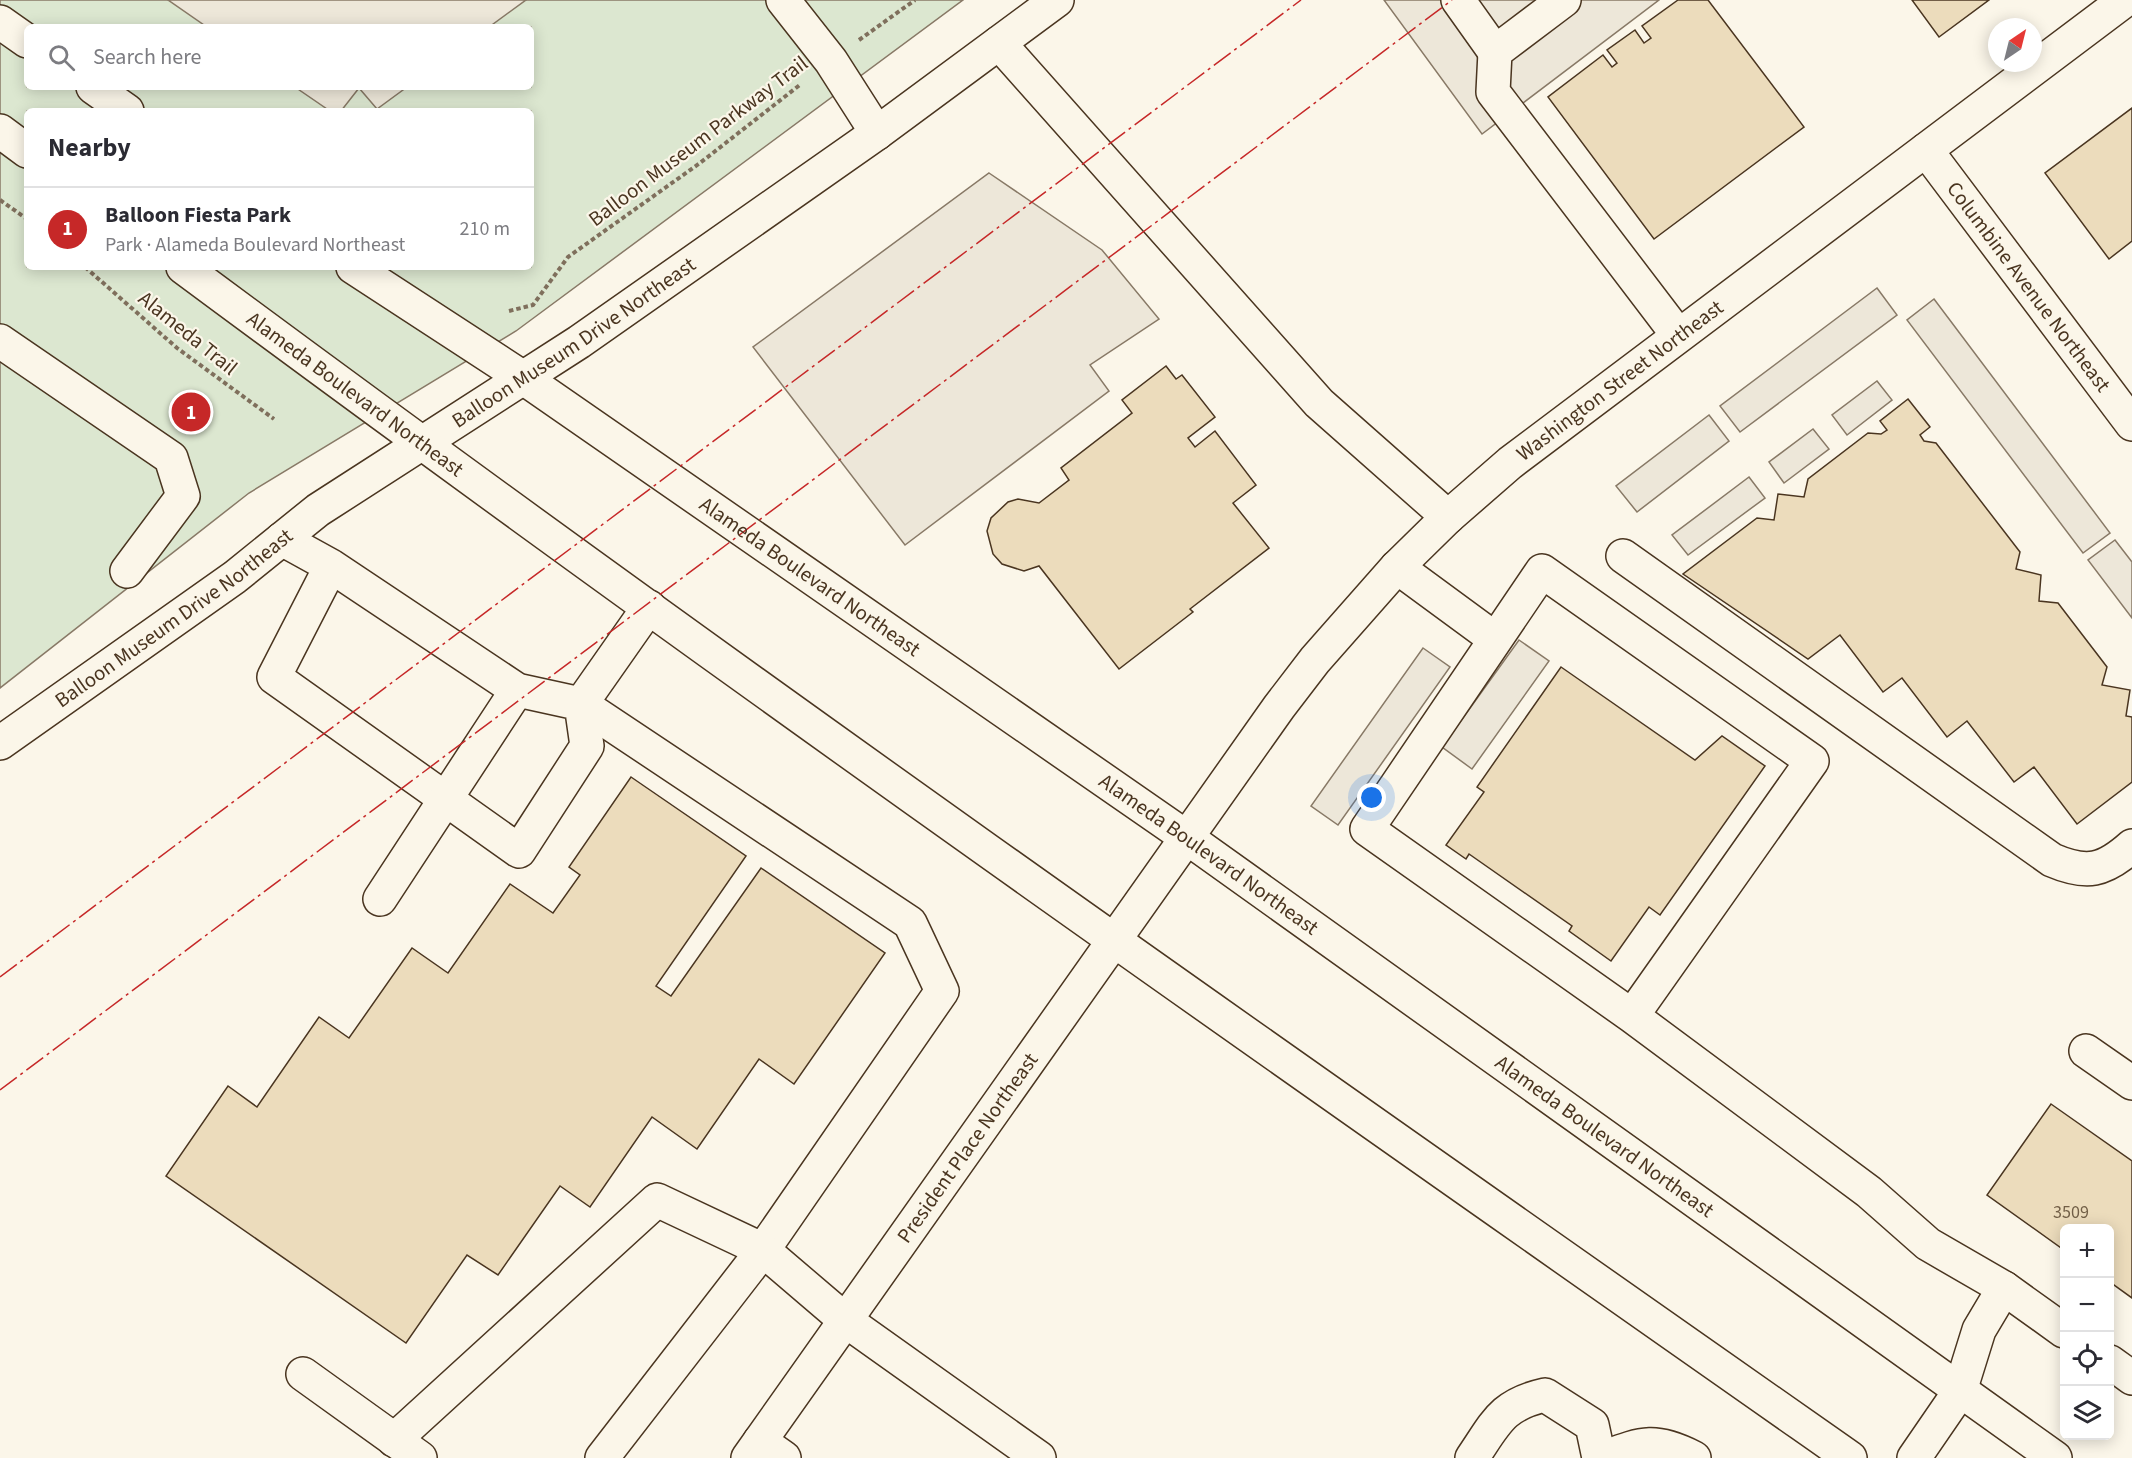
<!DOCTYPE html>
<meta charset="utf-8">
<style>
body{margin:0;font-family:"Source Sans 3",sans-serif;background:#f2f2f3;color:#2b2b33}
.controls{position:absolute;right:18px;bottom:18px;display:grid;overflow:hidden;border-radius:9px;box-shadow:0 3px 15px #0003}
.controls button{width:54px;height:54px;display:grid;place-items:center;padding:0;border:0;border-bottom:2px solid #e1e1e2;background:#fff;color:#2b2b33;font:30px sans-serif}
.compass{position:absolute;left:1988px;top:18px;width:54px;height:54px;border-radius:50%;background:#fff;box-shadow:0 3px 15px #0003;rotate:35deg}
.you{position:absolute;left:1372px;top:798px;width:21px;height:21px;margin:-15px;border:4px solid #fff;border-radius:50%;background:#1a73e8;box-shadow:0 0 0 9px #1a73e833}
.badge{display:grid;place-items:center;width:39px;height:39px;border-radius:50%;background:#c62828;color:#fff;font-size:20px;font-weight:700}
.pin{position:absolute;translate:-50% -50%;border:3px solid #fff;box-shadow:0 2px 6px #0006}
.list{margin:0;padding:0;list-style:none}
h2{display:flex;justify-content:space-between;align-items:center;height:78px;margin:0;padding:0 24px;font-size:26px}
h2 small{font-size:20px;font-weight:400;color:#7c7c81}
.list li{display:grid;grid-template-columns:39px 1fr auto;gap:18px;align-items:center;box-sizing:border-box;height:84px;padding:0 24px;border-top:2px solid #e1e1e2}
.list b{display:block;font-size:22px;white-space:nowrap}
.list p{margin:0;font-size:20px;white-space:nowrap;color:#7c7c81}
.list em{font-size:20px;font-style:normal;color:#7c7c81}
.icon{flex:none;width:33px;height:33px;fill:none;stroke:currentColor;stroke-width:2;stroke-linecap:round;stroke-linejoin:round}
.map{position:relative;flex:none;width:2132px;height:1458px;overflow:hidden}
.search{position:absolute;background:#fff;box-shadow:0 3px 15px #0003;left:24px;top:24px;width:510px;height:66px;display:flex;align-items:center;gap:15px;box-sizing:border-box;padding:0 21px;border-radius:9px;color:#7c7c81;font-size:22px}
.panel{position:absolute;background:#fff;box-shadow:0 3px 15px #0003;left:24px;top:108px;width:510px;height:162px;border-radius:9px}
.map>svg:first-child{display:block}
.green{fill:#dce7d0;stroke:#887966;stroke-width:1.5;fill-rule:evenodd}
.parking{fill:#ede7d9;stroke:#887966;stroke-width:1.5}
.building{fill:#ecdcbc;stroke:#4a3520;stroke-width:1.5}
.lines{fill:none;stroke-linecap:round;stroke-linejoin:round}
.minor-casing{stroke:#4a3520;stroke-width:36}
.major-casing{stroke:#4a3520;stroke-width:36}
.path{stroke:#7f6f5c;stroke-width:4;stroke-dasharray:4.5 3;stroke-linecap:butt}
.minor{stroke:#fbf6e9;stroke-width:33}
.major{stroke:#fbf6e9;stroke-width:33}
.power{stroke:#c62828;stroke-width:1.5;stroke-dasharray:21 4.5 3 4.5;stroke-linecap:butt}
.labels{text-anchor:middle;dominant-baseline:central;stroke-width:4.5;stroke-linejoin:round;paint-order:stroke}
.number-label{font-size:18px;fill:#725f47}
.street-label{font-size:21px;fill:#4a3520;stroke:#fbf6e9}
</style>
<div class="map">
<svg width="2132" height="1458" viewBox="0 0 2132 1458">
<rect width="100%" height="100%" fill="#fbf6e9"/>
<path class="green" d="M0,0H963L516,331L249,493L0,688ZM27,27H531V87H27ZM27,111H531V267H27Z"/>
<g class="parking">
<path d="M168,0H526L489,27H207Z"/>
<path d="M1384,0H1659L1482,134Z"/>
<path d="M295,87H407L377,109L359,88L341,111H330Z"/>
<path d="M989,173L1102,250L1159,319L1090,365L1109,391L905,545L753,347Z"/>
<path d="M1877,288L1897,315L1740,432L1720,406Z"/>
<path d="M1934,299L2110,533L2083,553L1907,320Z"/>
<path d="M1877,381L1892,400L1847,435L1832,415Z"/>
<path d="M1709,415L1729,441L1637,512L1616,486Z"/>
<path d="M1813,429L1829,449L1784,483L1769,462Z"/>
<path d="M1749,477L1765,498L1688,555L1672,535Z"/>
<path d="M2115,540L2132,562V618L2088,560Z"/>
<path d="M1519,640L1549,661L1472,769L1442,747Z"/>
<path d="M1423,648L1450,667L1338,825L1311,806Z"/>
</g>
<g class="building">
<path d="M1678,0H1708L1804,127L1654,239L1548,97L1603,55L1612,67L1617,63L1607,50L1635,30L1644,43L1651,38L1642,26Z"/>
<path d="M1912,0H1989L1939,37Z"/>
<path d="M2132,108V241L2109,259L2045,173Z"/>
<path d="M1166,366L1176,379L1182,375L1215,417L1188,438L1195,447L1215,431L1256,485L1233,503L1269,548L1190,609L1193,612L1119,669L1039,566L1024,571L1002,564L993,554L987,531L991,518L1008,502L1018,499L1039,503L1069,480L1061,468L1132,413L1122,400Z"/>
<path d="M1908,399L1930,427L1920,435L1924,441L1936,443L2020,552L2016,569L2041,575L2039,601L2058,603L2107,667L2102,685L2130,690L2126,716L2132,717V782L2077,824L2034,767L2014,782L1967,721L1947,737L1902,678L1883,692L1840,635L1808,659L1683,574L1757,518L1774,520L1778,494L1804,497L1808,479L1868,433L1881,434L1887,430L1880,421Z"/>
<path d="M1561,667L1695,760L1722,736L1765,766L1660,915L1649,907L1611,961L1569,931L1572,926L1469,854L1466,859L1446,845L1484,792L1477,787Z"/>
<path d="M631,777L746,856L656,986L671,996L761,868L885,953L794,1084L759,1059L697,1149L652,1117L590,1207L560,1186L498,1275L467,1255L406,1343L166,1176L228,1086L257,1107L319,1017L349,1038L412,948L448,973L510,884L553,913L580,875L569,867Z"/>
<path d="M2051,1104L2132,1161V1298L2110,1282V1228H2064V1250L1987,1195Z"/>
</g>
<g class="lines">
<defs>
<g id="minor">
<path d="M783,0L831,61L877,133"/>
<path d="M1458,0L1495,52"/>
<path d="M1564,0L1495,52L1493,92L1678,335"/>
<path d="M999,43L1319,403L1448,517"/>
<path id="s1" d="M1926,150L2132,424"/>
<path d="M0,341L171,458L183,496L127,571"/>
<path d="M282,539L331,566L517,690L581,704L587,746L519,851L274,677L331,566"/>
<path d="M1623,556L2052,860C2087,875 2104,871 2132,846"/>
<path d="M1397,567L1495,639"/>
<path id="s2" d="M0,743L235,577L318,510L579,342L877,133L1057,0"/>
<path d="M380,899L517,690"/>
<path d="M1632,1016L1812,761L1542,571L1367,829L1632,1016L1869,1192L1928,1244L2004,1288L2064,1331"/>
<path d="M2086,1051L2132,1083"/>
<path d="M2110,1362L2132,1378"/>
<path d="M303,1374L420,1458"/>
<path d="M394,1440L657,1200L763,1250L942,991L910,923L581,704L649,607"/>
<path d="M760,1441L784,1458"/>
<path d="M602,1458L763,1250L845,1320L1039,1458"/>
<path id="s3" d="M748,1458L1279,707L1315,660L1397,567L1448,517L1510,463L2125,0"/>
<path d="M1472,1458C1496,1423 1501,1405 1545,1395L1592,1425L1599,1458"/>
<path d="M1603,1458C1643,1443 1654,1438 1694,1458"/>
<path d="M1914,1458L1960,1391L1979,1330L2004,1288"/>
</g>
<g id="major">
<path d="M0,22L27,41"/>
<path d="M93,87L127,111"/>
<path d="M0,131L27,151"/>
<path id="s4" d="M183,267C731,674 1291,1066 1850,1458"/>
<path id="s5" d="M353,267L525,379L1186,837L2055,1458"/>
</g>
</defs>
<use href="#minor" class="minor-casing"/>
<use href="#major" class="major-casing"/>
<g class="path">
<path d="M859,40L915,0"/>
<path d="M0,200L27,219"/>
<path d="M85,267L177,348L274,419"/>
<path d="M509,311L533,305L568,257L700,163L801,84"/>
</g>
<use href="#minor" class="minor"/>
<use href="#major" class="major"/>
<g class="power">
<path d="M0,977L1301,0"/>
<path d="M0,1090L1452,0"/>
</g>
</g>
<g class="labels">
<g class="number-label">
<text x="2071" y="1212">3509</text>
</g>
<g class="street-label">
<text transform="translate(698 141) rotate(-37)">Balloon Museum Parkway Trail</text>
<text stroke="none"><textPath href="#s1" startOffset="171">Columbine Avenue Northeast</textPath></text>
<text transform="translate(188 333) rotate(39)">Alameda Trail</text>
<text stroke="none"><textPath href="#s2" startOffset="700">Balloon Museum Drive Northeast</textPath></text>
<text stroke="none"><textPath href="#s3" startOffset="1394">Washington Street Northeast</textPath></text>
<text stroke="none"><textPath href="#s4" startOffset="214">Alameda Boulevard Northeast</textPath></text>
<text stroke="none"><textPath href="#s5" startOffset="552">Alameda Boulevard Northeast</textPath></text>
<text stroke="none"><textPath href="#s2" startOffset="214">Balloon Museum Drive Northeast</textPath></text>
<text stroke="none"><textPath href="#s5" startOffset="1038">Alameda Boulevard Northeast</textPath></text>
<text stroke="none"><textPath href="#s5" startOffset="1524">Alameda Boulevard Northeast</textPath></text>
<text stroke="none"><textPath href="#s3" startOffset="380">President Place Northeast</textPath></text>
</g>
</g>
</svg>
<div class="controls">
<button>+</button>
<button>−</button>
<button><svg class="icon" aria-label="locate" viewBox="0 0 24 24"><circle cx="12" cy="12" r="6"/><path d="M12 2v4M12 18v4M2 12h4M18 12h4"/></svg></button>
<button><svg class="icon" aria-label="layers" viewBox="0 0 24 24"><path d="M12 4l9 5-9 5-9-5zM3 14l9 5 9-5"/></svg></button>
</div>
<svg class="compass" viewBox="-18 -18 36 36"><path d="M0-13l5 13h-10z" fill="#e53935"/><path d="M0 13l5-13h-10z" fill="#7c7c81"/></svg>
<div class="you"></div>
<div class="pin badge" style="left:191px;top:412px">1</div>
<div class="search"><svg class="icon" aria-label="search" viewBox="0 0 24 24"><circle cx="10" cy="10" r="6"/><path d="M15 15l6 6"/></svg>Search here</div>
<section class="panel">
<h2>Nearby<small></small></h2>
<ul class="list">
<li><span class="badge">1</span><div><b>Balloon Fiesta Park</b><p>Park · Alameda Boulevard Northeast</p></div><em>210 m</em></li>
</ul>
</section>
</div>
